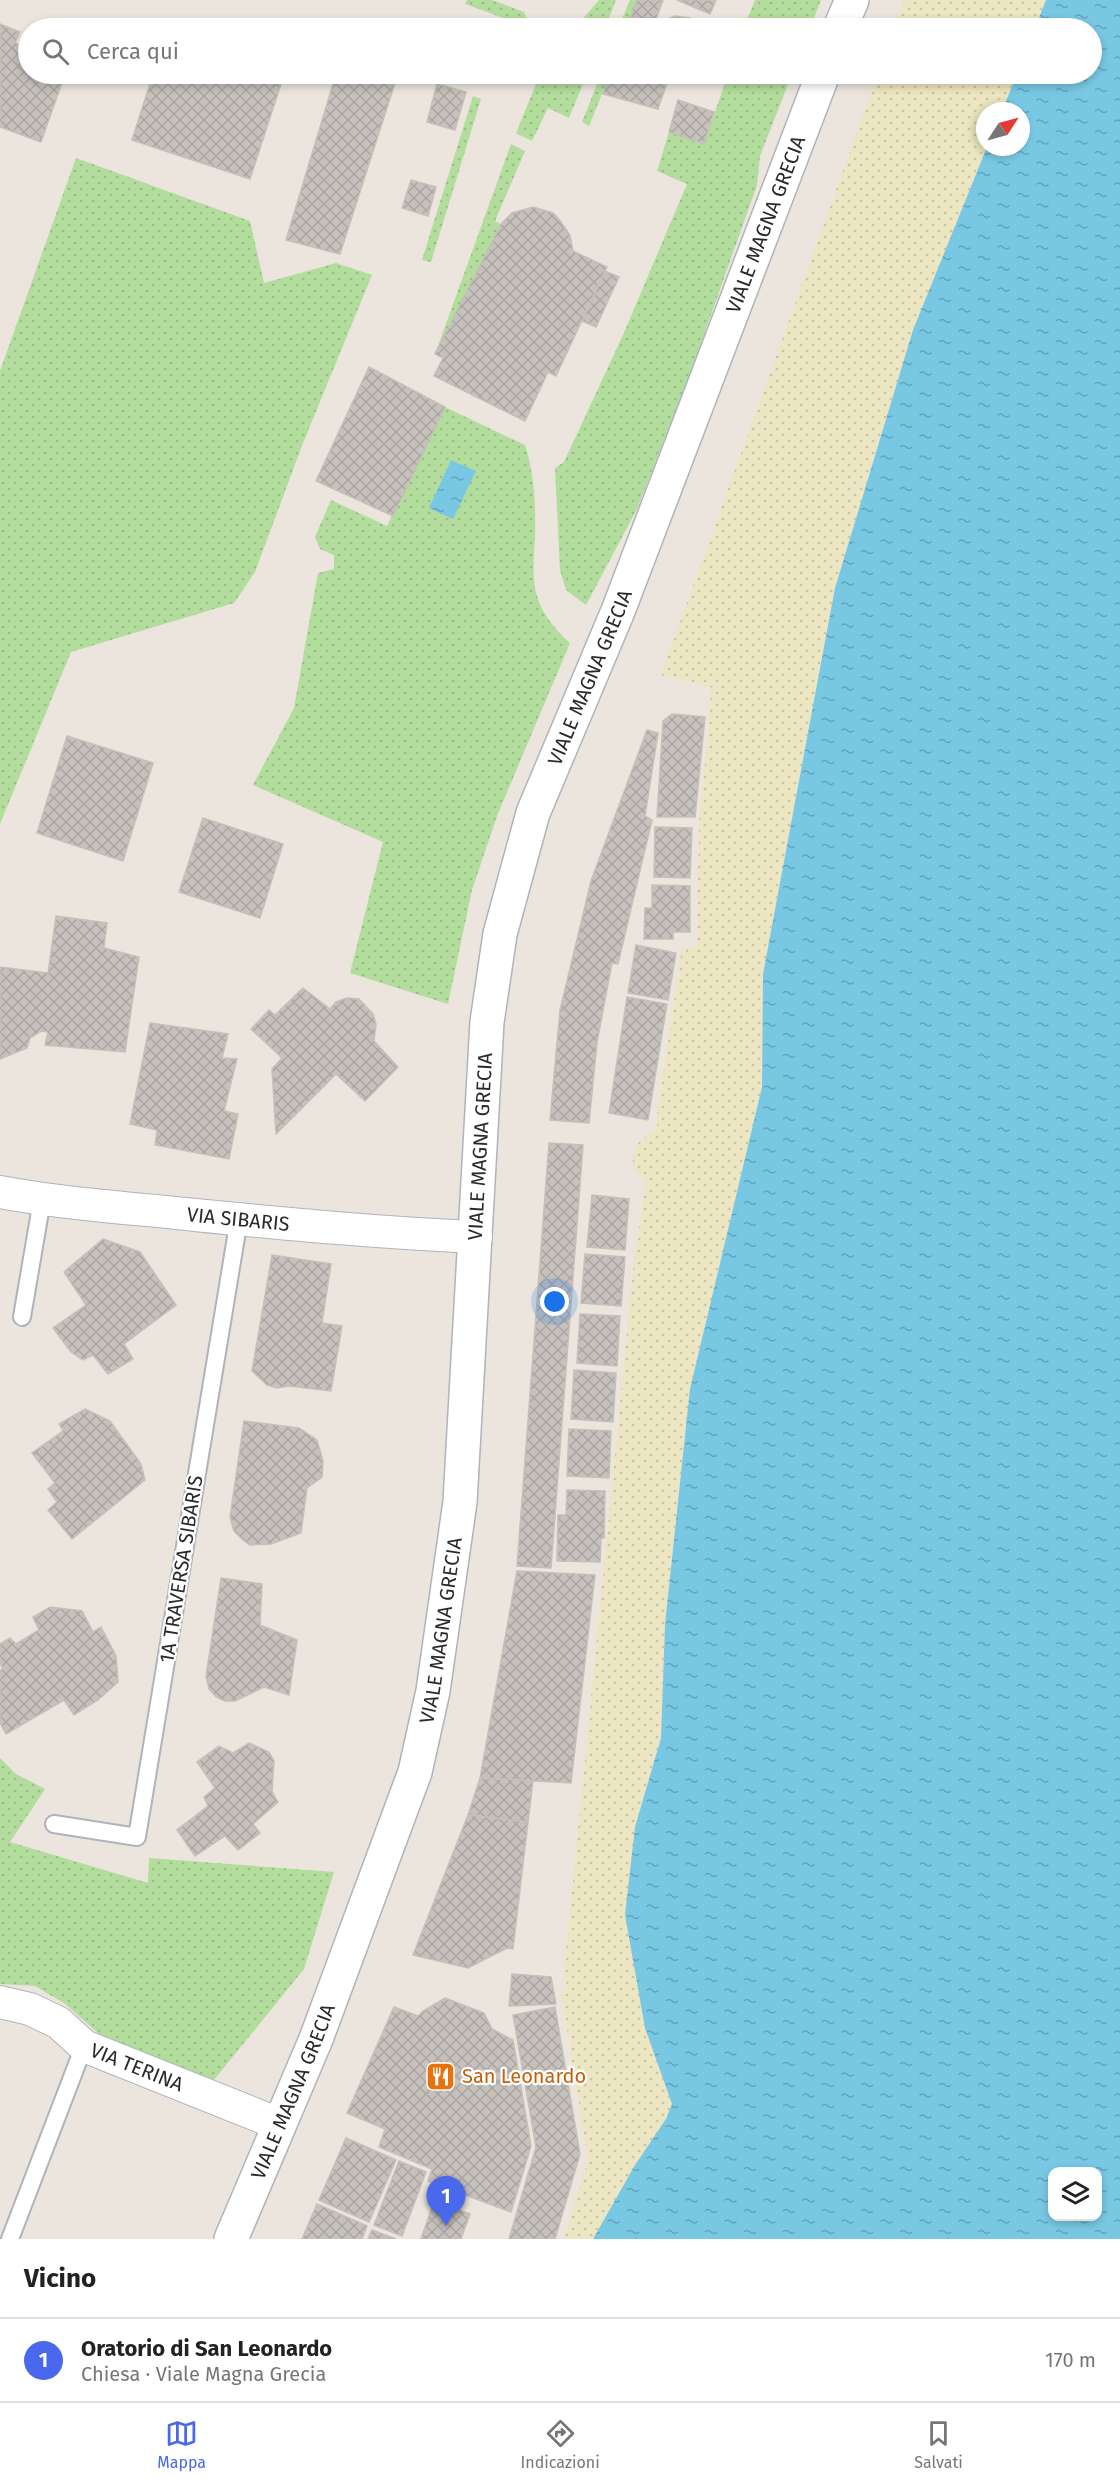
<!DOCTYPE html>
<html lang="it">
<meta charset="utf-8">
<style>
body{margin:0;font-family:"Fira Sans",sans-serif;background:#f6f6f6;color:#222}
.controls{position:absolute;right:18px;bottom:18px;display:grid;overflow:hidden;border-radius:12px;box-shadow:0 3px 9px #0003}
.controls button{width:54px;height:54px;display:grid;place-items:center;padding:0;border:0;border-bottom:2px solid #e0e0e0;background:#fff;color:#222;font:30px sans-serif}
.compass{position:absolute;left:976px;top:102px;width:54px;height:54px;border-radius:50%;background:#fff;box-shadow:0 3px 9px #0003;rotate:54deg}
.you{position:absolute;left:555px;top:1302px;width:21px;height:21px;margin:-15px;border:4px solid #fff;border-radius:50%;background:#1a73e8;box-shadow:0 0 0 9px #1a73e833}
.badge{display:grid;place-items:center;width:39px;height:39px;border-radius:50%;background:#4968eb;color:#fff;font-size:20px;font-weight:700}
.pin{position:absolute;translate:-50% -50px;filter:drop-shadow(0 2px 3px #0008)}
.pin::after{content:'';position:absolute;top:32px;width:21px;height:18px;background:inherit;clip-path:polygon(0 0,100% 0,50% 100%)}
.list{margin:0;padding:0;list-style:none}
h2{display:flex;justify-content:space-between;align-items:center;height:78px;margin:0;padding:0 24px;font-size:26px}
h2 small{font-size:20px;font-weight:400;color:#767676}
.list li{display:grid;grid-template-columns:39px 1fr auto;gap:18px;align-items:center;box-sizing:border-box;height:84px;padding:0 24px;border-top:2px solid #e0e0e0}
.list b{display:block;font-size:22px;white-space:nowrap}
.list p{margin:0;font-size:20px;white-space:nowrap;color:#767676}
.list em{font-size:20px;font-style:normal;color:#767676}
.icon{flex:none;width:33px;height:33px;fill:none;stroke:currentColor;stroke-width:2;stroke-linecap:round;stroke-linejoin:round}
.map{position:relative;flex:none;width:1120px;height:2239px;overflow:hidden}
.search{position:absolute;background:#fff;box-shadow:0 3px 9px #0003;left:18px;right:18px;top:18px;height:66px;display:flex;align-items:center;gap:15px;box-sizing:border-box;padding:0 21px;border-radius:33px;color:#767676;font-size:22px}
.sheet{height:162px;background:#fff}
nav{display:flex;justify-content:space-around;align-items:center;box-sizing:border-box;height:84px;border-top:2px solid #e0e0e0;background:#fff;font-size:16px;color:#767676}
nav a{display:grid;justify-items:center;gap:3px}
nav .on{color:#4968eb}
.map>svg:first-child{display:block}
.grass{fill:url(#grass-dots)}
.sand{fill:url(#sand-dots)}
.water{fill:url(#water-ripples);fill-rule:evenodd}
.building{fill:url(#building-cross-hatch);stroke:#c6c0b7;stroke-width:1.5}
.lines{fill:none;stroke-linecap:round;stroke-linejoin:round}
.lane-casing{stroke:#b0b3bc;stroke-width:20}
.street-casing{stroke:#b0b3bc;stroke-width:34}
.secondary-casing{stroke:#b0b3bc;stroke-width:36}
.lane{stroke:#fff;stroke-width:16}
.street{stroke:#fff;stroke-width:32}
.secondary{stroke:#fff;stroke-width:33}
.labels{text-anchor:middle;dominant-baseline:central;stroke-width:4.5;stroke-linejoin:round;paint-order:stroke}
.street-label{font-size:20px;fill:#2a2a2a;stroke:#fff}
.food-label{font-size:20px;fill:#c56008;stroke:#fff;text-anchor:start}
</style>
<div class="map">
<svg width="1120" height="2239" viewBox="0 0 1120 2239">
<defs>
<pattern id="grass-dots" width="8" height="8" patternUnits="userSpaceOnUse" patternTransform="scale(1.5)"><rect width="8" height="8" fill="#b3dd9d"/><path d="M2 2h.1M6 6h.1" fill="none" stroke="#9abe87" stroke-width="1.8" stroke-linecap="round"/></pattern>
<pattern id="sand-dots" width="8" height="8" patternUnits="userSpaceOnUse" patternTransform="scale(1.5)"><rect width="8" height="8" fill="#ede6c2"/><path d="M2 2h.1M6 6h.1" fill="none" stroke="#cbc5a7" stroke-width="1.8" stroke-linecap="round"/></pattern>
<pattern id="water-ripples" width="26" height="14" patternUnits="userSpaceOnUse" patternTransform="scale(1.5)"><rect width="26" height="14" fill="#78c8e4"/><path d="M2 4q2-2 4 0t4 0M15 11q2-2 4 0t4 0" fill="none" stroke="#63a3b9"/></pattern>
<pattern id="building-cross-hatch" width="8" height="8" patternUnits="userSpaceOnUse" patternTransform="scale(1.5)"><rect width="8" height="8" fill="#c6c1bc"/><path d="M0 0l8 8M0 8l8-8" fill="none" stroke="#aaa6a2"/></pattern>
</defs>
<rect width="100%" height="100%" fill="#ebe5dd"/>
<g class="grass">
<path d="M467,0H492L524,12L531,28L465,4Z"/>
<path d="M599,0H616L605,28H575Z"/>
<path d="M630,0H637L627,28H618Z"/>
<path d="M755,0H821L810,28H744Z"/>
<path d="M540,74H587L569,118L548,108L532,141L516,133Z"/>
<path d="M601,74H610L589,126L582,122Z"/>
<path d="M728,74H792L760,156L757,185L689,377L637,509L586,605L566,590L560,570L555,468L564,462L623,335L687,184L657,171L669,132L704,144Z"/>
<path d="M473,96L481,99L431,262L422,260Z"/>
<path d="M511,144L525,151L495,221L501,224L435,354Z"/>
<path d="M76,158L250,221L264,283L336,263L372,275L303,443L255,572L234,603L71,652L0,824V371Z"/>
<path d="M445,407L525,445C534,472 536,506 535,536C534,557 531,579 538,599C543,616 558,632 570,643L497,816L472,890L448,1004L350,973L383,842L253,785L294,708L318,573L334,569V555L320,549L315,537L331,500L387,526Z"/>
<path d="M0,1758L16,1774L45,1789L10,1842L148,1883L149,1858L334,1872L304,1969L214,2080L107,2041L64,2003L35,1986L0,1984Z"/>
</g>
<g class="sand">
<path d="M905,0H1046L1035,28H894Z"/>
<path d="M878,74H1017L1002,111H985V147H987L913,330L835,588L763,974L762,1087L690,1389L665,1624L661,1738L635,1827L645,2028L672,2104L666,2119L635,2165L593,2239H564L588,2160L561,1991H568L564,1973L634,1261L646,1184L632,1164L637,1144L658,1127L656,1122L682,948H697L699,819L710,715L711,687L661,675Z"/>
</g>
<g class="water">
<path d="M1046,0H1120V2239H593L635,2165L666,2119L672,2104L645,2028L625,1915L635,1827L661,1738L665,1624L690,1389L762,1087L763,974L835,588L913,330L987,147H1021V111H1002L1017,74H1092V28H1035ZM1052,2172H1098V2216H1052Z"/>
<path d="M451,460L476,471L453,519L429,508Z"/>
</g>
<g class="building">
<path d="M637,0H663L653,28H627Z"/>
<path d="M677,0H716L710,14Z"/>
<path d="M674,16L690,18L702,28H658L666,20Z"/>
<path d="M0,24L20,32L15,43L28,48V74H65L41,142L0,127Z"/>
<path d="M153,74H248L281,84L250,179L132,140Z"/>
<path d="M336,74H380L396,80L340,254L286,240Z"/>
<path d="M610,74H638L667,83L658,109L603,94Z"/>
<path d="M437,84L466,92L455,130L427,122Z"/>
<path d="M678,100L714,112L704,144L669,132Z"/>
<path d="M411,180L436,187L428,216L402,208Z"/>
<path d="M533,207L553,213L558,218L570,235L573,251L607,267L556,376L548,372L525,421L434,376L443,358L435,354L501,224L512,213Z"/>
<path d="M605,271L619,277L596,327L582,321Z"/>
<path d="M369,367L445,407L393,516L316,481Z"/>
<path d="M672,714L705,717L695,817H657L663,721Z"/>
<path d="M647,730L658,733L645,816L652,820L618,964L612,963L597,1042L589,1123L550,1120L560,1010L591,881Z"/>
<path d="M67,736L153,763L123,861L37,833Z"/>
<path d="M203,818L283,844L260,918L179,892Z"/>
<path d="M655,827L692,828L690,878L654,877Z"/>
<path d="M652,885L690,886V932H673V939H644L645,908H652Z"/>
<path d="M56,916L107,923L104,948L139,957L125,1052L45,1045L48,1032L41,1031L30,1038L27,1048L0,1059V967L48,973Z"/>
<path d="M636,945L676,953L668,1000L628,993Z"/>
<path d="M303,988L330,1009L336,1002L347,998L359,999L373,1014L376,1024L374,1041L398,1067L365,1101L336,1074L276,1134L272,1069L282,1058L251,1029L269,1010L275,1015Z"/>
<path d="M627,997L667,1004L648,1120L609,1113Z"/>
<path d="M150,1023L228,1034L222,1058L237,1059L224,1111L238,1114L229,1159L155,1145L157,1130L130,1124Z"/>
<path d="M549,1143L583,1145L551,1568L517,1566Z"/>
<path d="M592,1195L629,1199L625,1250L587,1247Z"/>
<path d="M103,1239L140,1252L176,1305L124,1344L133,1359L108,1374L93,1355L83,1360L71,1352L53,1328L86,1305L64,1272Z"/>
<path d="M585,1254L625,1257L621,1306L581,1303Z"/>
<path d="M272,1255L331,1264L322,1323L342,1326L331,1391L289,1386L277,1388L267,1385L252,1371Z"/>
<path d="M580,1314L620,1316L617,1366L577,1363Z"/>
<path d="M574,1370L616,1373L613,1422L571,1419Z"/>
<path d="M85,1409L110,1421L141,1464L145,1480L72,1539L48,1510L57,1502L48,1489L55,1483L32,1453L63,1431L59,1424Z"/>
<path d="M244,1421L299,1428L317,1440L323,1461L322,1477L307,1488L301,1533L271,1544L250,1545L243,1540L234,1531L230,1517Z"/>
<path d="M569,1429L611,1431L609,1478L567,1476Z"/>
<path d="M567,1490L605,1491L604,1538H601L600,1562L557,1561L558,1515H566Z"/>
<path d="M517,1571L595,1575L571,1783L480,1778Z"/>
<path d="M221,1578L262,1584L260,1625L297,1640L289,1695L264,1687L235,1701H225L216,1697L209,1689L206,1676Z"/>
<path d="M50,1607L82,1611L93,1632L101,1627L116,1656L118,1682L98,1700L74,1715L64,1700L6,1734L0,1723V1670L3,1669L0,1663V1644L10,1638L16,1644L39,1630L33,1617Z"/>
<path d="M249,1743L269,1752L274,1761L272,1792L278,1802L253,1824L260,1833L238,1850L225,1836L195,1856L177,1830L208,1806L204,1797L215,1788L197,1762L219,1746L233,1753Z"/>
<path d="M480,1778L533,1781L528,1822L468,1815Z"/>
<path d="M468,1815L528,1822L513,1949L507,1948L468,1968L413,1955Z"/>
<path d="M512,1974L551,1977L556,2004L509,2006Z"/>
<path d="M445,1998L484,2013L492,2029L513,2040L531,2146L511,2212L428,2181L432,2169L379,2147L385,2129L347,2113L394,2007L418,2016L423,2011Z"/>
<path d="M555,2007L580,2154L555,2239H509L536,2147L513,2015Z"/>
<path d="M346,2138L396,2160L369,2222L319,2200Z"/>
<path d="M399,2161L426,2172L402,2236L374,2225Z"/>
<path d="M434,2201L470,2214L461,2239H421Z"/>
<path d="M317,2204L367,2226L362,2239H302Z"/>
<path d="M372,2230L396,2239H368Z"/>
</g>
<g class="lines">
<defs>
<g id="lane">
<path d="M22,1317L42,1200"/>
<path d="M54,1824L137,1837L239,1219"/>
<path d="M10,2239L84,2046"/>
</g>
<g id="street">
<path id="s1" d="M0,1192C64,1204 130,1208 195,1215C288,1224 382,1233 476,1237"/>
<path id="s2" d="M0,2002L30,2009L59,2023L84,2046L279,2124"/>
</g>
<g id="secondary">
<path d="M840,28L852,0"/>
<path id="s3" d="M231,2239L316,2039L415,1772L433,1691L460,1502L487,1022L500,934L533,813L618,611L823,74"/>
</g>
</defs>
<use href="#lane" class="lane-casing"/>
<use href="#street" class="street-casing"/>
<use href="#secondary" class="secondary-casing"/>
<use href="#lane" class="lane"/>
<use href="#street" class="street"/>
<use href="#secondary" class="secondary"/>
</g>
<defs>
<symbol id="restaurant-square" viewBox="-11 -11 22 22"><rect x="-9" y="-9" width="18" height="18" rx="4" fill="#e8710a" stroke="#fff"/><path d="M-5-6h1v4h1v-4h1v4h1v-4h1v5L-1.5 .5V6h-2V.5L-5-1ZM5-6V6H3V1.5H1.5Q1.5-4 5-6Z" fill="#fff"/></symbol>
</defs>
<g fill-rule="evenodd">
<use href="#restaurant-square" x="424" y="2060" width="33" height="33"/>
</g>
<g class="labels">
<g class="street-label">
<text stroke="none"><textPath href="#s3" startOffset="2104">VIALE MAGNA GRECIA</textPath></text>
<text stroke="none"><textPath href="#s3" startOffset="1618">VIALE MAGNA GRECIA</textPath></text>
<text stroke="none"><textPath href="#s3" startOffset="1132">VIALE MAGNA GRECIA</textPath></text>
<text stroke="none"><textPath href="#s1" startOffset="240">VIA SIBARIS</textPath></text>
<text transform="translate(181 1569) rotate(-81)">1A TRAVERSA SIBARIS</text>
<text stroke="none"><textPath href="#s3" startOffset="646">VIALE MAGNA GRECIA</textPath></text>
<text stroke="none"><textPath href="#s2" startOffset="154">VIA TERINA</textPath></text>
<text stroke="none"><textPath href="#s3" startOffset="160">VIALE MAGNA GRECIA</textPath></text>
</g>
<g class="food-label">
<text x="462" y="2076">San Leonardo</text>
</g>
</g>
</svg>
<div class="controls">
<button><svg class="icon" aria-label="layers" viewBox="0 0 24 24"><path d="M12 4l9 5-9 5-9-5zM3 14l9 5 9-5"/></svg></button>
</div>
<svg class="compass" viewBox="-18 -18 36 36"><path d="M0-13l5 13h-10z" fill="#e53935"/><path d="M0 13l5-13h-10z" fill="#767676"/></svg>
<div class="you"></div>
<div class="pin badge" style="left:446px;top:2226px">1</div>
<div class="search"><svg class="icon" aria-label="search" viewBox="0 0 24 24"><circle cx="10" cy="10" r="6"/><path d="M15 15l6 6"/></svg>Cerca qui</div>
</div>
<section class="sheet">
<h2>Vicino<small></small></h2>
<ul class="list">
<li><span class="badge">1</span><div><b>Oratorio di San Leonardo</b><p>Chiesa · Viale Magna Grecia</p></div><em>170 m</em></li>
</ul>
</section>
<nav>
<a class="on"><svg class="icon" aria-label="map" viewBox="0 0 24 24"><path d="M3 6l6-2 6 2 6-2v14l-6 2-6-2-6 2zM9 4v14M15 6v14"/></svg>Mappa</a>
<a><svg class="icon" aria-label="directions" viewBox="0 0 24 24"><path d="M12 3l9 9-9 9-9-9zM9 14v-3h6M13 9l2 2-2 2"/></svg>Indicazioni</a>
<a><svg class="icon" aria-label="saved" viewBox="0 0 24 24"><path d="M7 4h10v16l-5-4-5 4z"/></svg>Salvati</a>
</nav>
